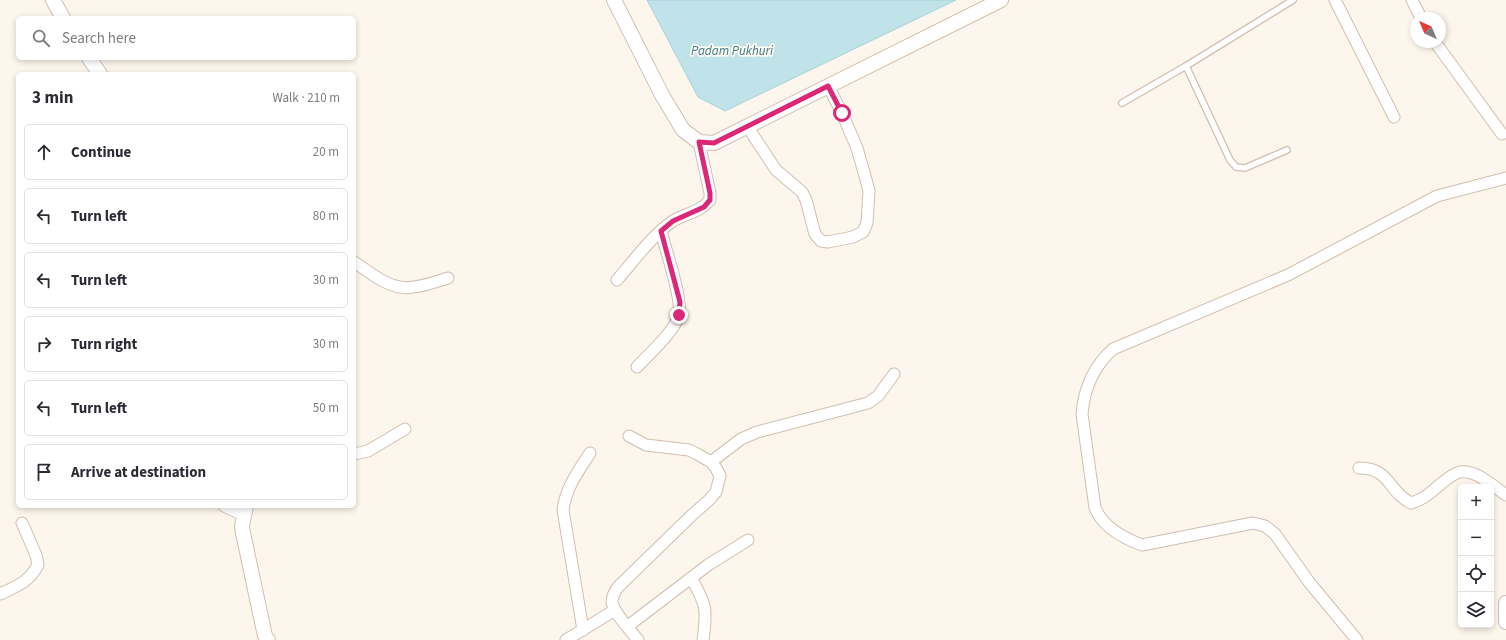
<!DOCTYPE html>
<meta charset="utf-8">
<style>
body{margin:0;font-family:"Source Sans 3",sans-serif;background:#f2f2f3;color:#2b2b33}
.controls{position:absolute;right:12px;bottom:12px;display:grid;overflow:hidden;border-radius:6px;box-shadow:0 2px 6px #0003}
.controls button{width:36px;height:36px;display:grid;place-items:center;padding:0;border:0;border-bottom:1px solid #e1e1e2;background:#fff;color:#2b2b33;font:20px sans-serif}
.compass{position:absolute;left:1410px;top:12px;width:36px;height:36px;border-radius:50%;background:#fff;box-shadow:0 2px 6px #0003;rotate:316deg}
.stop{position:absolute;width:12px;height:12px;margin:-9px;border:3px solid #db2777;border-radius:50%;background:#fff}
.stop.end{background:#db2777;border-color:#fff;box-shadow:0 1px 4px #0008}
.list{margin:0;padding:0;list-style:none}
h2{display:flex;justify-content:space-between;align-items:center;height:52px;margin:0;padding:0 16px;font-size:17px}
h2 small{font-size:13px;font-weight:400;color:#7c7c81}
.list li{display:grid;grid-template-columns:26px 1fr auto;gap:12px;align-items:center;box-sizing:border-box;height:56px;margin:0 8px 8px;padding:0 8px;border:1px solid #e1e1e2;border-radius:6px}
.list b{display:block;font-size:15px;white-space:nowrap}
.list em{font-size:13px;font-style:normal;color:#7c7c81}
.icon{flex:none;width:22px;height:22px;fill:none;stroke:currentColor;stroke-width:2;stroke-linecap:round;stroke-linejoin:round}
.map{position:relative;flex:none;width:1506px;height:640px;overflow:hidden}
.search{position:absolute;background:#fff;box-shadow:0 2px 6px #0003;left:16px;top:16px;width:340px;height:44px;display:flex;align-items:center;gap:10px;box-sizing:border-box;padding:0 14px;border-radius:6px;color:#7c7c81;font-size:15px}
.panel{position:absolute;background:#fff;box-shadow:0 2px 6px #0003;left:16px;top:72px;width:340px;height:436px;border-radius:6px}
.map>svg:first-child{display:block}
.water{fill:#bfe3e8;stroke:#a5d3da}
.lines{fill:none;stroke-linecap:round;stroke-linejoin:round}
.service-casing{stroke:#d1beb0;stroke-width:8}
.minor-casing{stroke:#d1beb0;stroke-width:13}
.tertiary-casing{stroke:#d1beb0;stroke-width:16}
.service{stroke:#fff;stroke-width:5.5}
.minor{stroke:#fff;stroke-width:11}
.tertiary{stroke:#fff;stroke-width:14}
.route{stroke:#db2777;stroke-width:5}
.labels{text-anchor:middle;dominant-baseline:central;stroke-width:3.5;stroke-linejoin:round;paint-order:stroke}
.water-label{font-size:13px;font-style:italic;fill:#437c86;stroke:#fffaf3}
</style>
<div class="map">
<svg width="1506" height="640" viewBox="0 0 1506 640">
<rect width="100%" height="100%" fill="#fdf6ec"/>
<path class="water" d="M647,0H956L725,111L698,97Z"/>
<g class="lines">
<defs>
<g id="service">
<path d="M1186,66L1230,160L1236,167L1245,168L1287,150"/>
<path d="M1122,103L1186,66L1293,0"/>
</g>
<g id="minor">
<path d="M1335,0L1394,117"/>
<path d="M1412,0L1421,18"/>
<path d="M1435,42L1502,134"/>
<path d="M747,126L776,170L802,192L806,200L815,234L821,241L828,242L853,237L863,232L867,223L869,191L865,176L857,148L842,113L828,86"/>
<path d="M354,262C368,271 383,284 400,287C414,290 435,282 448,278"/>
<path d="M617,280C633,262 653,234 673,221C686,213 699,213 710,200V193L699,142"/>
<path d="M637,367C649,354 675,331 679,315C683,300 665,248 661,231"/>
<path d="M629,436L646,445L689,450L697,454L711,462L716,468L720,476L716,492L709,500L692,515L618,587C615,591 612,596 612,602C613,612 631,631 638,640"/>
<path d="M354,454L368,451L405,429"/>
<path d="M711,462L741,439L757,432L868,403L878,396L894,374"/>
<path d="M1359,468C1391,468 1387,491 1411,503C1422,500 1428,495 1437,487C1443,482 1452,474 1460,472C1477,470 1493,486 1506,495"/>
<path d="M224,506L243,515"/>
<path d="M691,578C707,605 707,610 703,640"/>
<path d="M0,594C17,586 28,583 38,565L36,555L22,523"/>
<path d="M628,626L708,565L748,540"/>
<path d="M583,630L563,510C566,487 578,472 590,453"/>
<path d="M566,640L615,610"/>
<path d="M1357,640L1309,582L1275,534L1265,526L1253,523L1142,545C1123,538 1103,527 1095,508L1082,414C1084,389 1094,366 1113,349L1288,275L1437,196L1506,178"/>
</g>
<g id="tertiary">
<path d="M53,0L63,18"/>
<path d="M614,0L662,95L683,130L699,142L714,143L1001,0"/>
<path d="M89,58L100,74"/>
<path d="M246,506L242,526L243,533L265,636L268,640"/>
<path d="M1506,603V622"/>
</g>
</defs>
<use href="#service" class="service-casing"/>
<use href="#minor" class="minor-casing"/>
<use href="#tertiary" class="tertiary-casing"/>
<use href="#service" class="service"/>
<use href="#minor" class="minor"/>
<use href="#tertiary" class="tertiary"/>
</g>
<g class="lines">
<path class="route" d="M679,315L680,302L661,231L673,221L704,207L710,200V193L699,142L714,143L828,86L842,113"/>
</g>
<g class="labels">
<g class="water-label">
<text x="732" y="51">Padam Pukhuri</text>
</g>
</g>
</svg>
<div class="controls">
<button>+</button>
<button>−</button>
<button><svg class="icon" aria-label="locate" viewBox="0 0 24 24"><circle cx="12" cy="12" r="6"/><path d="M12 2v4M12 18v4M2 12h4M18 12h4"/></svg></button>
<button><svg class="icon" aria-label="layers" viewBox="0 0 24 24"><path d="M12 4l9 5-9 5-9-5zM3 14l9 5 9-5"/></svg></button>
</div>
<svg class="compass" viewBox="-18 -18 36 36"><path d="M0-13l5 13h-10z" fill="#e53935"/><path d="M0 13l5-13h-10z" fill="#7c7c81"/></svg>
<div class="stop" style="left:842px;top:113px"></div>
<div class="stop end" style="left:679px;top:315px"></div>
<div class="search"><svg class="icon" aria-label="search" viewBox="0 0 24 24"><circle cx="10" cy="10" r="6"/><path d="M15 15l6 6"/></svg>Search here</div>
<section class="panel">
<h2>3 min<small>Walk · 210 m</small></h2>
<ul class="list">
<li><svg class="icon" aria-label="ahead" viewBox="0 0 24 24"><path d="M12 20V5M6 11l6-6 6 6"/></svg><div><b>Continue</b></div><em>20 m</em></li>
<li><svg class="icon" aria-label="left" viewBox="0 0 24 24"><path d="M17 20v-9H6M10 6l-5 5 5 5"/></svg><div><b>Turn left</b></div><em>80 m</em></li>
<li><svg class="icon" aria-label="left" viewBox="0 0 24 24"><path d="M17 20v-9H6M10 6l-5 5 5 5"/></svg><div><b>Turn left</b></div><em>30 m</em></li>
<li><svg class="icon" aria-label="right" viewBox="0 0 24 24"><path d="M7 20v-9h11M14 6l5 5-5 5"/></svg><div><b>Turn right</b></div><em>30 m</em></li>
<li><svg class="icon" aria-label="left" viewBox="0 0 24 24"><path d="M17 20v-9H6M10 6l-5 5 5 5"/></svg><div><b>Turn left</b></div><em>50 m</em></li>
<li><svg class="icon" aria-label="arrive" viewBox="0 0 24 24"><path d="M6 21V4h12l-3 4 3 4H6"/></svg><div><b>Arrive at destination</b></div></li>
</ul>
</section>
</div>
